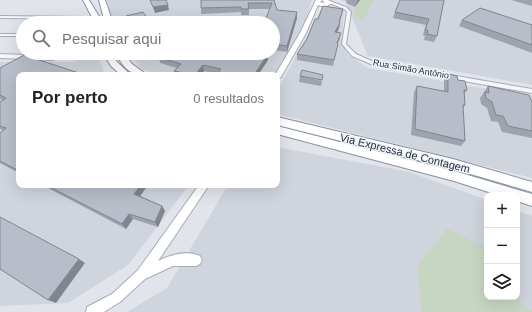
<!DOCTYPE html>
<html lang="pt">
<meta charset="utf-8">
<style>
body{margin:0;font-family:Arial,sans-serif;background:#f6f6f6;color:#222}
.controls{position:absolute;right:12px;bottom:12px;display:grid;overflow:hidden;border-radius:8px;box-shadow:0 4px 16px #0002}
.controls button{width:36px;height:36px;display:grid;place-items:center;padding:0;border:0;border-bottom:1px solid #e0e0e0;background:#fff;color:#222;font:20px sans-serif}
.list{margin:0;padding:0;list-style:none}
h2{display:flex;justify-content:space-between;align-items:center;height:52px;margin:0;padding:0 16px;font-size:17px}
h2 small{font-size:13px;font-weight:400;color:#767676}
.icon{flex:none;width:22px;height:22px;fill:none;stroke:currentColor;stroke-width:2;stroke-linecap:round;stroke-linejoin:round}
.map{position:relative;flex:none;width:532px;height:312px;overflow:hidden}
.search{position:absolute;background:#fff;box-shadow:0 4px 16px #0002;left:16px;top:16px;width:264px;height:44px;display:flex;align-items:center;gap:10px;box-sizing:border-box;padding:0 14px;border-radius:22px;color:#767676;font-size:15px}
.panel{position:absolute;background:#fff;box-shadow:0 4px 16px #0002;left:16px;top:72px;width:264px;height:116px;border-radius:8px}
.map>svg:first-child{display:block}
.built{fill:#cfd4dd}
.green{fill:#c7d6c2}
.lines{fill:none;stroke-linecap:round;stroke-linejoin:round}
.street-casing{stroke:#a6acb6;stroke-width:2}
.secondary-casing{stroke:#a6acb6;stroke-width:2}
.highway-casing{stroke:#8892a3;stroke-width:2}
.street{fill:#f5f6f9;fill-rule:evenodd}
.secondary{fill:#fff;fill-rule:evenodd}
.highway{fill:#fff;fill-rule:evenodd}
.wall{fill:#9ea3ad}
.shaded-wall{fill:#81858d}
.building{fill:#b8bec9;stroke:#81858d}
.labels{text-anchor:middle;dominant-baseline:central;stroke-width:3;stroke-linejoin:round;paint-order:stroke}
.far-street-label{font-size:9px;fill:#283244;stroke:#f1f4f8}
.street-label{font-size:11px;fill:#283244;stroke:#f1f4f8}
</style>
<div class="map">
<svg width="532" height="312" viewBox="0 0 532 312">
<rect width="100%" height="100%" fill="#e1e5eb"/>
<g class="built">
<path d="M107,0H312L305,24L297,40L274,75H163L141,69L130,53H273V23H112Z"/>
<path d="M341,0H532V85L368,56L346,3Z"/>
<path d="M332,6L344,11L342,41L348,55L368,68L532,97V178L277,114V91L321,9Z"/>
<path d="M88,53H97L105,75H19V185H189L128,265L68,303L0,306V62H73Z"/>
<path d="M277,147L409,172L487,200V297H517V211L532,216V312H127L167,288L228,185H277Z"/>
</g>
<g class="green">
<path d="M360,0H374L363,21L353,16Z"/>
<path d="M447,229L487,247V297H517V293L521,304L532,310V312H422L417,267Z"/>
</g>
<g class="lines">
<defs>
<g id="street">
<path d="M327,0L346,7L351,12L346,44L356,54L374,62L532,89V93L373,65L352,56L342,44L347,12L344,9L327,2Z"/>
<path d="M0,16L84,17L100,20L98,21L84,19L0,18Z"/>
<rect x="0" y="34" width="23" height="2"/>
<path d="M69,53H79L52,60L0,58V54L52,56Z"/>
</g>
<g id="secondary">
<path d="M316,0H322L320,2L325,3L322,0H328L332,3L325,7L318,5L306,33L281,77L277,79V75H275L300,33Z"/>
<path d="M199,185H209L158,261C170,255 187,250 200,256L202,260L200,264L196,266H173L145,279L120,302L104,312H86L87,307L112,294L138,270Z"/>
</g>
<g id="highway">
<path d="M83,0H89L103,23H95Z"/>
<path d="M99,0H105L113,23H105Z"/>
<path d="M103,53H111L117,62L131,75H121L111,66Z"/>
<path d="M116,53H124L132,64L147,75C130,75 123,68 116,53Z"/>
<path d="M277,117L453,159L532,182V192L453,169L277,125Z"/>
<path d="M277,126L454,171L532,194V206L517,201V195H498L454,181L277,134Z"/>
</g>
</defs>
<use href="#street" class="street-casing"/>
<use href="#secondary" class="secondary-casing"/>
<use href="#highway" class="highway-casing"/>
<use href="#street" class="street"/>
<use href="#secondary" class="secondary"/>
<use href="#highway" class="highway"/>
</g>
<g class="wall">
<path d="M274,0L277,10L297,18L287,52L273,50V23L270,9H249V15H241V12L201,14V8Z"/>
<path d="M345,0H360L355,7L346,3L347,1Z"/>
<path d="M444,0L437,36L434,42L424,40L425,36L423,35L426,25L393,18L395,12Z"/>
<path d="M511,0H532V6Z"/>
<path d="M343,9L339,22L340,23L339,28L337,33L340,39L338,43L333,66L297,60V54L307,39L318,19Z"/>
<path d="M462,20L532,25V53L459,26Z"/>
<path d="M146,53H262L268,54V60L258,75H216L217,74L204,71L201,75H175L174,71L177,68L160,63L159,58Z"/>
<path d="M0,68L19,75V173L0,163V133L3,130L0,129V102L3,100L0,99Z"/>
<path d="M448,74L458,80L467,90L464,95L465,105L463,108L465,141L461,146L411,135L414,92L417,86L444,91V80Z"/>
<path d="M300,76L322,81L321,86L299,82Z"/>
<path d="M488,86L532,102V138L502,132L498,122L491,121L487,108L481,104L480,98Z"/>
<path d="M42,185H148L140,196L162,206L165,211L158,227L133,219L126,229Z"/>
</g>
<g class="shaded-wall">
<path d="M358,0H360L355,7L357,2Z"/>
<path d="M168,5L169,10L155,13L153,7Z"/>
<path d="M343,9L338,28L340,23L339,28L334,38L335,32Z"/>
<path d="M297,12V18L287,52V46Z"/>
<path d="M268,54V60L258,75H254Z"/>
<path d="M203,65L204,71L201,75H195Z"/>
<path d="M141,185H148L138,199L134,194Z"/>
<path d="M162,206L165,211L158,227L155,222Z"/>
<path d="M129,214L133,219L126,229L122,224Z"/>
<path d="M79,259L85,263L56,303L48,300Z"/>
</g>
<g class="building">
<path d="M150,0H166L168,5L153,7Z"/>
<path d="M201,0H274L277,10L297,12L287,46L273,44V23H264L272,3H248L249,9H241V7L201,8Z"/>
<path d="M400,0H444L437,36L427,34L428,30H425L429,19L395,12Z"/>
<path d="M323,6L343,9L339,22L340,23L335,32L341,33L337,43L338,44L334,60L297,54L307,39L315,19H318Z"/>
<path d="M480,8L532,25V45L462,20Z"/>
<path d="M143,12L150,23H129L126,16Z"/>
<path d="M159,53H262L268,54L254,75H216L221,69L203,65L195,75H193L174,71L181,64L158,57L161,54Z"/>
<path d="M24,55L85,75H19V171L0,161V133L6,128L0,126V102L6,98L0,95V68Z"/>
<path d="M302,70L323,75L322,80L300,76Z"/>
<path d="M448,74L457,76L458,80L465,81L467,90H464L465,105H463L465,141L415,129L417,86L448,92Z"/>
<path d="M488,86L529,95L532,102V131L508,126L503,116L496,115L492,102L486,98L485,92L489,93Z"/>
<path d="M46,185H141L134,194L162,206L155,222L129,214L122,224Z"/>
<path d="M0,217L79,259L48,300L0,269Z"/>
</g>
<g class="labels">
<g class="far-street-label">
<text transform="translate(411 69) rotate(10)">Rua Simão Antônio</text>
</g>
<g class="street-label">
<text transform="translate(405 153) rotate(14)">Via Expressa de Contagem</text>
</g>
</g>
</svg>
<div class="controls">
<button>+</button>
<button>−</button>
<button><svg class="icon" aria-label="layers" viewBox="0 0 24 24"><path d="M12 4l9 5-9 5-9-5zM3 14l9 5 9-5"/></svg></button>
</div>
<div class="search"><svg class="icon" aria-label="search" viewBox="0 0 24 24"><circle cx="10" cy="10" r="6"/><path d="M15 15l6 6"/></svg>Pesquisar aqui</div>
<section class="panel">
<h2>Por perto<small>0 resultados</small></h2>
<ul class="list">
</ul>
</section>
</div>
